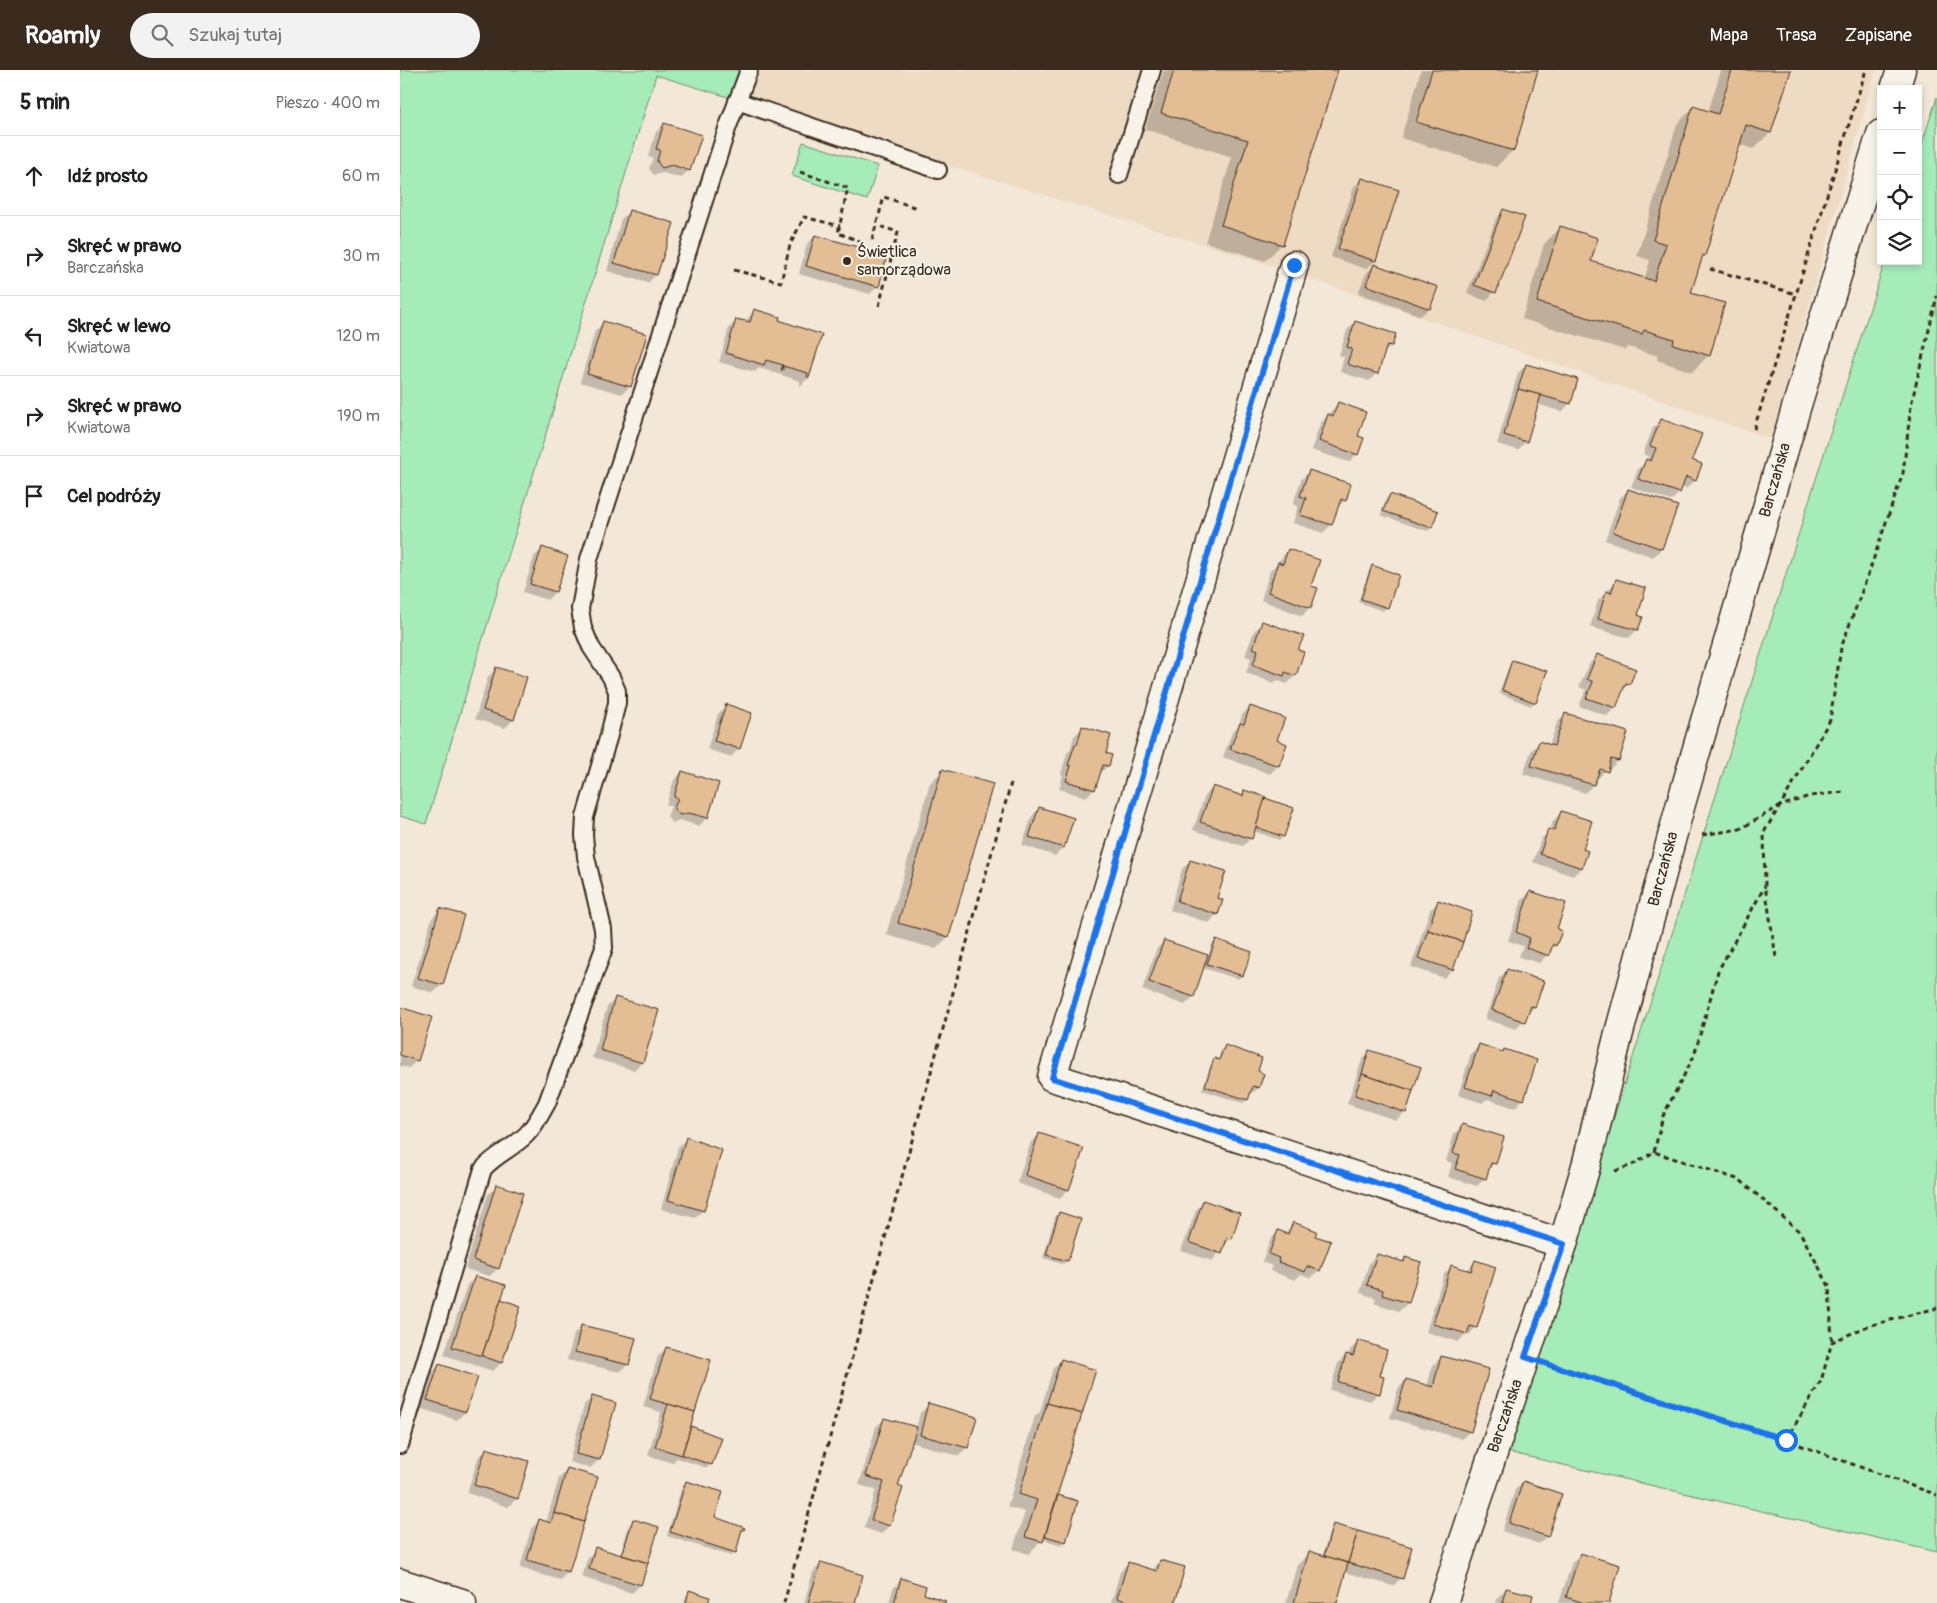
<!DOCTYPE html>
<html lang="pl">
<meta charset="utf-8">
<style>
body{margin:0;font-family:Pangolin,sans-serif;background:#f2f2f2;color:#202124}
.controls{position:absolute;right:15px;top:15px;display:grid;overflow:hidden;border-radius:0px;box-shadow:0 2px 8px #0003}
.controls button{width:45px;height:45px;display:grid;place-items:center;padding:0;border:0;border-bottom:1px solid #e0e0e0;background:#fff;color:#202124;font:25px sans-serif}
.stop{position:absolute;width:15px;height:15px;margin:-11px;border:4px solid #1a73e8;border-radius:50%;background:#fff}
.stop.end{background:#1a73e8;border-color:#fff;box-shadow:0 1px 5px #0008}
.list{margin:0;padding:0;list-style:none}
h2{display:flex;justify-content:space-between;align-items:center;height:65px;margin:0;padding:0 20px;font-size:21px}
h2 small{font-size:16px;font-weight:400;color:#757577}
.list li{display:grid;grid-template-columns:32px 1fr auto;gap:15px;align-items:center;box-sizing:border-box;height:80px;padding:0 20px;border-top:1px solid #e0e0e0}
.list b{display:block;font-size:19px;white-space:nowrap}
.list p{margin:0;font-size:16px;white-space:nowrap;color:#757577}
.list em{font-size:16px;font-style:normal;color:#757577}
.icon{flex:none;width:28px;height:28px;fill:none;stroke:currentColor;stroke-width:2;stroke-linecap:round;stroke-linejoin:round}
.map{position:relative;flex:none;width:1537px;height:1533px;overflow:hidden}
header{display:flex;align-items:center;gap:30px;box-sizing:border-box;height:70px;padding:0 25px;background:#3b2a1e;color:#fff}
header strong{font-size:24px}
nav{display:flex;gap:28px;margin-inline-start:auto;font-size:18px}
.search{width:350px;height:45px;background:#f2f2f2;display:flex;align-items:center;gap:12px;box-sizing:border-box;padding:0 18px;border-radius:28px;color:#757577;font-size:19px}
main{display:flex}
aside{flex:1;background:#fff}
.map>svg:first-child{display:block}
.built{fill:#eedbc3}
.green{fill:#a5ecb9;stroke:#708b6c}
.shadow{fill:#0003}
.building{fill:#e3bd93;stroke:#3b2a1e}
.lines{fill:none;stroke-linecap:round;stroke-linejoin:round}
.lane-casing{stroke:#3b2a1e;stroke-width:20}
.street-casing{stroke:#3b2a1e;stroke-width:31}
.path{stroke:#3b2a1e;stroke-width:3;stroke-dasharray:5 4;stroke-linecap:butt}
.lane{stroke:#f7f3e8;stroke-width:16}
.street{stroke:#f7f3e8;stroke-width:28}
.route{stroke:#1a73e8;stroke-width:6}
.poi-dot{fill:#3b2a1e;stroke:#f7f3e8;stroke-width:2}
.labels{text-anchor:middle;dominant-baseline:central;stroke-width:4;stroke-linejoin:round;paint-order:stroke}
.poi-label{font-size:16px;fill:#3b2a1e;stroke:#f7f3e8;text-anchor:start}
.street-label{font-size:16px;fill:#3b2a1e;stroke:#f7f3e8}
</style>
<header>
<strong>Roamly</strong>
<div class="search"><svg class="icon" aria-label="search" viewBox="0 0 24 24"><circle cx="10" cy="10" r="6"/><path d="M15 15l6 6"/></svg>Szukaj tutaj</div>
<nav><a>Mapa</a><a>Trasa</a><a>Zapisane</a></nav>
</header>
<main>
<aside>
<h2>5 min<small>Pieszo · 400 m</small></h2>
<ul class="list">
<li><svg class="icon" aria-label="ahead" viewBox="0 0 24 24"><path d="M12 20V5M6 11l6-6 6 6"/></svg><div><b>Idź prosto</b></div><em>60 m</em></li>
<li><svg class="icon" aria-label="right" viewBox="0 0 24 24"><path d="M7 20v-9h11M14 6l5 5-5 5"/></svg><div><b>Skręć w prawo</b><p>Barczańska</p></div><em>30 m</em></li>
<li><svg class="icon" aria-label="left" viewBox="0 0 24 24"><path d="M17 20v-9H6M10 6l-5 5 5 5"/></svg><div><b>Skręć w lewo</b><p>Kwiatowa</p></div><em>120 m</em></li>
<li><svg class="icon" aria-label="right" viewBox="0 0 24 24"><path d="M7 20v-9h11M14 6l5 5-5 5"/></svg><div><b>Skręć w prawo</b><p>Kwiatowa</p></div><em>190 m</em></li>
<li><svg class="icon" aria-label="arrive" viewBox="0 0 24 24"><path d="M6 21V4h12l-3 4 3 4H6"/></svg><div><b>Cel podróży</b></div></li>
</ul>
</aside>
<div class="map">
<svg width="1537" height="1533" viewBox="0 0 1537 1533">
<rect width="100%" height="100%" fill="#f3e8d7"/>
<filter id="ink" filterUnits="userSpaceOnUse"><feTurbulence type="fractalNoise" baseFrequency=".02" numOctaves="2"/><feDisplacementMap in="SourceGraphic" scale="10" xChannelSelector="R" yChannelSelector="G"/><feConvolveMatrix kernelMatrix="1 2 1 2 8 2 1 2 1" color-interpolation-filters="sRGB"/></filter>
<g filter="url(#ink)">
<path class="built" d="M347,0H1476L1371,369L879,198L338,30Z"/>
<g class="green">
<path d="M0,0H347L338,30L256,5L26,754L0,746Z"/>
<path d="M1537,27V1482L1108,1382L1485,191H1518V86Z"/>
<path d="M403,72L478,96L467,130L392,106Z"/>
</g>
<g class="shadow">
<path d="M764,0H937L882,174L865,191L805,172L832,87L745,59Z"/>
<path d="M1021,0H1137L1113,80L1096,97L1001,68Z"/>
<path d="M1321,0H1389L1370,63L1353,79L1338,74L1304,185L1300,190L1290,224L1309,285L1292,302L1257,290L1258,286L1228,277L1225,280L1122,249L1144,174L1161,157L1189,192L1244,210L1250,190L1237,186L1277,54L1293,38L1308,42Z"/>
<path d="M264,54L289,100L281,108L263,103L254,105L249,99L253,88L248,87L256,62Z"/>
<path d="M962,109L998,121L975,191L966,199L931,187L954,117Z"/>
<path d="M1104,140L1124,148L1094,222L1086,231L1067,223L1096,149Z"/>
<path d="M230,141L256,205L248,213L207,201L221,149Z"/>
<path d="M415,166L478,216L470,224L399,204L407,174Z"/>
<path d="M974,195L1029,238L1021,246L958,223L966,204Z"/>
<path d="M354,241L421,266L408,308L400,316V311L359,298L355,302L319,292L329,258L337,250L345,252Z"/>
<path d="M955,252L991,276L983,284L977,303L969,311L940,302L944,287L939,285L947,260Z"/>
<path d="M203,253L230,316L222,324L180,312L195,261Z"/>
<path d="M1126,295L1170,333L1162,342L1137,334L1126,371L1118,380L1097,374L1118,303Z"/>
<path d="M938,333L956,367L957,384L949,392L911,380L920,354Z"/>
<path d="M1262,350L1290,391L1301,394L1295,410L1286,419L1281,417L1279,423L1271,431L1231,417L1238,399L1247,391L1248,386L1243,384L1253,358Z"/>
<path d="M909,401L945,430L936,439L931,455L923,463L893,453L898,436L893,434L901,410Z"/>
<path d="M1228,420L1276,437L1261,479L1253,487L1205,470L1220,428Z"/>
<path d="M990,425L1031,458L1027,461L981,445L986,429Z"/>
<path d="M142,479L155,522L147,530L123,522L134,487Z"/>
<path d="M888,480L909,516L910,537L902,546L861,530L870,501Z"/>
<path d="M972,497L987,537L983,541L958,532L969,501Z"/>
<path d="M1216,511L1237,546V560L1229,568L1190,557L1198,531Z"/>
<path d="M863,553L896,581L895,606L887,614L877,610L874,613L846,603L851,588L845,586L854,561Z"/>
<path d="M1197,586L1229,614L1221,621L1215,638L1207,646L1179,636L1186,620L1179,617L1189,594Z"/>
<path d="M1113,592L1134,632L1131,636L1099,623L1109,596Z"/>
<path d="M96,598L126,608L113,650L105,658L75,649L88,607Z"/>
<path d="M326,636L339,678L331,687L307,679L318,644Z"/>
<path d="M850,637L875,671L878,696L870,704L823,687L832,662L838,656L842,645Z"/>
<path d="M1165,644L1218,691L1210,699L1207,698L1198,709L1195,708L1193,715L1185,723L1123,704L1131,681L1139,673L1149,676L1157,653Z"/>
<path d="M683,658L705,684L708,696L699,704L694,719L686,727L659,719L663,705L661,704L667,683L670,680L674,666Z"/>
<path d="M542,701L592,715L548,867L536,879L486,865L530,713Z"/>
<path d="M282,702L307,748L299,756L280,750L272,753L267,747L271,736L266,735L274,710Z"/>
<path d="M813,717L840,726L845,722L883,766L880,770L853,761L851,768L843,776L793,760L805,725Z"/>
<path d="M640,738L673,749L663,778L655,786L622,775L632,746Z"/>
<path d="M1161,743L1182,780L1186,781L1181,798L1173,806L1133,792L1141,769L1150,761L1153,751Z"/>
<path d="M790,791L816,829L817,844L809,853L770,840L782,799Z"/>
<path d="M1130,822L1155,860V875L1140,893L1119,887L1123,876L1108,871L1122,830Z"/>
<path d="M1038,832L1052,900L1044,908L1011,897L1030,840Z"/>
<path d="M40,839L62,846L42,915L33,923L11,916L32,848Z"/>
<path d="M764,871L808,886L812,874L816,871L842,906L838,909L803,898L793,927L785,935L742,920L756,880Z"/>
<path d="M1108,900L1134,937L1116,959L1085,949L1099,908Z"/>
<path d="M215,929L242,992L234,1000L192,988L207,937Z"/>
<path d="M0,939L17,990L9,998L0,996Z"/>
<path d="M1080,975L1123,1029L1115,1038L1087,1029L1082,1033L1058,1025L1071,983Z"/>
<path d="M825,977L856,1002L862,1005L858,1018L854,1022L850,1020L847,1030L843,1033L802,1020L811,994L814,990L818,991L821,980Z"/>
<path d="M970,982L1005,1042L996,1050L947,1034L962,990Z"/>
<path d="M1062,1056L1094,1093L1088,1100L1085,1108L1077,1116L1048,1107L1052,1093L1046,1091L1054,1064Z"/>
<path d="M640,1064L682,1079L668,1120L660,1128L617,1113L631,1072Z"/>
<path d="M286,1069L303,1140L295,1148L261,1139L278,1077Z"/>
<path d="M97,1116L98,1198L90,1206L65,1199L88,1124Z"/>
<path d="M804,1132L831,1168L812,1191L781,1181L796,1140Z"/>
<path d="M659,1144L679,1150L667,1191L663,1194L643,1188L655,1147Z"/>
<path d="M893,1154L914,1166L919,1200L911,1208L901,1204L895,1210L870,1201L872,1196L862,1192L870,1170L878,1162L884,1164Z"/>
<path d="M977,1185L1002,1192L1005,1188L1020,1192L1008,1233L999,1241L974,1233L976,1228L960,1223L969,1193Z"/>
<path d="M1075,1192L1076,1257L1068,1266L1065,1265L1058,1272L1026,1262L1044,1204L1052,1196L1066,1201Z"/>
<path d="M75,1207L100,1230L101,1293L93,1301L44,1285L67,1215Z"/>
<path d="M182,1256L228,1294L220,1302L167,1290L174,1264Z"/>
<path d="M958,1272L979,1323L970,1331L930,1320L938,1293L946,1285L948,1286L950,1280Z"/>
<path d="M266,1278L288,1361L291,1358L311,1394L307,1398L277,1388L272,1393L248,1385L261,1342L243,1337L258,1286Z"/>
<path d="M1041,1287L1070,1361L1062,1369L990,1348L998,1319L1006,1310L1027,1317L1033,1295Z"/>
<path d="M661,1290L655,1429L658,1426L664,1471L661,1475L642,1469L629,1484L613,1479L625,1442L607,1437L635,1346L640,1342L653,1298Z"/>
<path d="M39,1295L76,1307L65,1342L57,1350L19,1338L31,1303Z"/>
<path d="M192,1327L214,1333L199,1390L190,1398L169,1392L184,1335Z"/>
<path d="M529,1335L567,1377L559,1386L511,1372L496,1417L489,1456L481,1464L464,1458L476,1420L459,1415L476,1357L484,1349L516,1359L520,1343Z"/>
<path d="M86,1380L117,1428L108,1437L67,1423L78,1388Z"/>
<path d="M168,1399V1502L160,1510L120,1498L131,1459L139,1451L146,1453L159,1408Z"/>
<path d="M286,1412L314,1448L335,1482L331,1486L267,1466L282,1416Z"/>
<path d="M1124,1412L1147,1466L1139,1474L1102,1461L1115,1420Z"/>
<path d="M233,1451L257,1458L240,1515L232,1523L181,1507L188,1487L196,1479L220,1486L229,1455Z"/>
<path d="M933,1455L1001,1508L993,1516L944,1502L935,1533H886L897,1495L910,1483L944,1490L923,1484L930,1459Z"/>
<path d="M1181,1484L1207,1533H1159L1172,1492Z"/>
<path d="M760,1491L773,1533H711L720,1502L728,1493L752,1501Z"/>
<path d="M421,1494L454,1533H404L413,1502Z"/>
<path d="M502,1510L522,1525L544,1533H489L493,1518Z"/>
<path d="M1106,1519L1129,1533H1096L1098,1527Z"/>
<path d="M290,1522L307,1533H284L286,1526Z"/>
</g>
<g class="building">
<path d="M774,0H938L883,175L821,155L848,70L761,43Z"/>
<path d="M1032,0H1138L1114,81L1016,52Z"/>
<path d="M1332,0H1391L1371,63L1346,55L1305,186L1303,185L1291,223L1325,233L1310,286L1273,274L1274,269L1244,260L1242,264L1137,232L1160,156L1198,168L1191,191L1254,211L1266,174L1253,170L1293,36L1318,44Z"/>
<path d="M264,53L302,65L290,101L272,95L262,98L258,93L257,91L260,80L256,79Z"/>
<path d="M962,108L999,120L976,191L938,179Z"/>
<path d="M1103,139L1125,147L1096,223L1074,215Z"/>
<path d="M229,140L274,153L257,205L214,193Z"/>
<path d="M415,165L487,185L479,217L406,196Z"/>
<path d="M974,194L1038,217L1030,239L966,215Z"/>
<path d="M354,239L380,247L379,250L422,265L409,308L407,307L408,303L383,296V300H381L383,295L366,290L364,295L326,283L336,249L350,252Z"/>
<path d="M203,251L247,264L231,317L187,304Z"/>
<path d="M955,251L996,264L992,276L987,275L978,304L947,294L952,279L947,277Z"/>
<path d="M1126,294L1178,309L1171,334L1118,319Z"/>
<path d="M1118,319L1141,325L1127,372L1104,365Z"/>
<path d="M938,332L966,342L958,366L964,368L958,385L919,371L928,344L933,346Z"/>
<path d="M1261,349L1302,364L1292,390L1302,394L1296,411L1286,407L1280,423L1238,409L1246,389L1251,391L1256,378L1250,376Z"/>
<path d="M909,400L951,414L946,431L941,429L932,455L900,445L906,428L900,426Z"/>
<path d="M1228,419L1278,436L1262,479L1213,462Z"/>
<path d="M990,424L1038,441L1032,458L983,441Z"/>
<path d="M142,477L168,486L156,522L130,514Z"/>
<path d="M888,479L920,490L911,516L918,518L911,538L868,522L878,492L883,494Z"/>
<path d="M972,495L999,505L988,538L961,529Z"/>
<path d="M1216,509L1246,518L1238,545L1243,547L1238,560L1198,549L1206,521L1211,523Z"/>
<path d="M862,551L904,566L898,580L904,582L896,606L885,602L884,606L853,595L858,580L853,578Z"/>
<path d="M1197,584L1236,599L1230,614L1226,613L1216,638L1186,628L1193,612L1187,609Z"/>
<path d="M1112,590L1147,601L1136,633L1102,620Z"/>
<path d="M96,597L127,607L114,650L83,640Z"/>
<path d="M326,634L352,643L340,679L314,671Z"/>
<path d="M850,636L885,648L877,670L887,674L879,696L830,679L840,653L844,654Z"/>
<path d="M1165,643L1228,662L1219,691L1211,689L1208,702L1200,699L1194,715L1131,696L1139,671L1154,676Z"/>
<path d="M682,656L711,665L706,683L712,685L709,696L703,695L695,720L666,711L671,696L668,695L675,674L677,675Z"/>
<path d="M542,699L593,714L549,867L498,853Z"/>
<path d="M282,701L319,713L308,748L289,743L280,745L275,741L274,738L278,728L274,727Z"/>
<path d="M813,716L843,726L844,720L866,727L852,769L800,752Z"/>
<path d="M865,728L894,738L884,767L856,757Z"/>
<path d="M639,737L674,748L664,778L629,767Z"/>
<path d="M1161,741L1192,751L1183,779L1188,781L1182,798L1140,784L1148,759L1154,761Z"/>
<path d="M790,790L826,801L817,828L823,830L818,845L777,831Z"/>
<path d="M1130,821L1166,833L1157,859L1162,861L1156,876L1153,874L1149,886L1126,878L1130,868L1116,862Z"/>
<path d="M1038,830L1072,842L1063,872L1028,860Z"/>
<path d="M40,838L64,845L43,915L18,908Z"/>
<path d="M1028,860L1063,872L1053,900L1018,888Z"/>
<path d="M816,869L852,882L843,906L807,894Z"/>
<path d="M764,870L808,885L794,927L749,912Z"/>
<path d="M1107,899L1144,911L1135,937L1131,936L1125,952L1092,940Z"/>
<path d="M215,927L259,940L243,993L200,980Z"/>
<path d="M0,937L32,947L18,991L0,985Z"/>
<path d="M1079,974L1103,982L1104,979L1137,990L1124,1030L1094,1020L1092,1026L1065,1017Z"/>
<path d="M825,975L862,988L858,1001L864,1004L859,1018L853,1016L848,1030L805,1016L814,988L819,990Z"/>
<path d="M969,980L1021,997L1013,1021L962,1004Z"/>
<path d="M962,1004L1013,1021L1006,1043L955,1025Z"/>
<path d="M1062,1054L1104,1067L1096,1094L1091,1093L1086,1109L1055,1099L1060,1085L1053,1083Z"/>
<path d="M639,1063L684,1078L669,1120L625,1105Z"/>
<path d="M286,1067L322,1080L304,1141L268,1130Z"/>
<path d="M96,1114L123,1123L99,1199L73,1190Z"/>
<path d="M803,1130L840,1143L832,1169L827,1168L822,1184L789,1172Z"/>
<path d="M659,1142L681,1149L668,1191L646,1185Z"/>
<path d="M893,1152L917,1161L915,1166L931,1171L920,1201L907,1196L905,1202L878,1192L879,1188L869,1184L878,1160L888,1164Z"/>
<path d="M977,1184L1004,1192L1005,1187L1021,1192L1009,1233L982,1225L983,1220L967,1215Z"/>
<path d="M1075,1190L1096,1197L1077,1258L1070,1256L1067,1264L1033,1254L1051,1195L1071,1201Z"/>
<path d="M75,1206L106,1215L82,1286L52,1277Z"/>
<path d="M101,1229L121,1236L102,1293L82,1286Z"/>
<path d="M181,1255L236,1268L229,1295L175,1282Z"/>
<path d="M958,1270L987,1280L980,1306L984,1307L980,1324L938,1312L946,1284L953,1286Z"/>
<path d="M266,1277L311,1290L295,1342L250,1329Z"/>
<path d="M1041,1286L1089,1299L1071,1362L997,1340L1006,1309L1033,1317Z"/>
<path d="M661,1289L696,1300L682,1344L647,1333Z"/>
<path d="M39,1294L78,1307L66,1342L27,1330Z"/>
<path d="M192,1326L216,1333L200,1390L176,1384Z"/>
<path d="M528,1333L577,1347L568,1378L520,1365Z"/>
<path d="M647,1333L682,1344L643,1472L625,1467L637,1430L619,1424Z"/>
<path d="M268,1334L295,1342L282,1385L255,1377Z"/>
<path d="M484,1348L517,1357L498,1416L503,1418L490,1456L471,1450L484,1412L466,1406Z"/>
<path d="M291,1356L322,1368L312,1395L282,1385Z"/>
<path d="M86,1378L129,1391L118,1429L74,1415Z"/>
<path d="M167,1398L198,1407L184,1452L154,1443Z"/>
<path d="M286,1411L323,1422L315,1447L345,1458L344,1460L342,1459L336,1483L270,1462Z"/>
<path d="M1123,1411L1162,1424L1148,1467L1109,1453Z"/>
<path d="M658,1425L678,1431L666,1472L645,1466Z"/>
<path d="M154,1443L184,1452L169,1502L127,1490L139,1449L151,1453Z"/>
<path d="M233,1449L259,1457L248,1493L222,1485Z"/>
<path d="M933,1454L958,1461L948,1493L924,1486Z"/>
<path d="M958,1461L1012,1477L1003,1509L948,1493Z"/>
<path d="M195,1477L248,1493L241,1515L189,1499Z"/>
<path d="M909,1481L948,1493L937,1533H894Z"/>
<path d="M1180,1483L1220,1495L1209,1533H1184L1166,1527Z"/>
<path d="M760,1490L785,1497L775,1533H733L717,1528L728,1492L757,1501Z"/>
<path d="M421,1492L463,1505L455,1533H408Z"/>
<path d="M501,1508L526,1516L524,1524L546,1531L545,1533H494Z"/>
<path d="M1106,1518L1133,1525L1131,1533H1102Z"/>
<path d="M289,1520L310,1527L308,1533H286Z"/>
</g>
<g class="lines">
<defs>
<g id="lane">
<path d="M337,31L538,100"/>
<path d="M719,105L752,0"/>
<path d="M0,1375L83,1099C96,1084 112,1079 126,1065C135,1056 141,1044 147,1033L204,878L203,859L186,787L184,765L185,747L209,665L217,633V621L211,607L191,577L183,558L180,539L189,489L327,59L349,0"/>
</g>
<g id="street">
<path d="M1495,19L1501,0"/>
<path d="M894,195L652,1007L1163,1174"/>
<path d="M0,1513L62,1533"/>
<path d="M1043,1533L1163,1174L1186,1096L1219,963L1280,737L1397,335L1481,64"/>
</g>
</defs>
<use href="#lane" class="lane-casing"/>
<use href="#street" class="street-casing"/>
<g class="path">
<path d="M400,102L448,118L438,163L460,171"/>
<path d="M472,170L484,127L517,138"/>
<path d="M1310,199L1396,224"/>
<path d="M334,200L381,212L390,175L404,147L440,156"/>
<path d="M479,236L498,162L482,157"/>
<path d="M1354,359L1466,0"/>
<path d="M1302,765L1340,759L1380,736L1430,650L1441,578L1469,502L1503,403L1511,335L1537,226"/>
<path d="M1376,887L1365,816L1364,762L1380,736L1410,726L1443,722"/>
<path d="M1254,1082L1263,1046L1294,986L1318,901L1365,816"/>
<path d="M1215,1101L1232,1095L1254,1082L1340,1110L1400,1162L1429,1216L1432,1272"/>
<path d="M1151,1296L1386,1370L1537,1425"/>
<path d="M1386,1370L1421,1311L1432,1272L1468,1256L1537,1238"/>
<path d="M384,1533L611,713"/>
</g>
<use href="#lane" class="lane"/>
<use href="#street" class="street"/>
</g>
</g>
<g class="lines" filter="url(#ink)">
<path class="route" d="M894,195L652,1008L1164,1174L1125,1287L1386,1370"/>
</g>
<circle class="poi-dot" cx="447" cy="191" r="5"/>
<g class="labels">
<g class="poi-label">
<text x="457" y="182">Świetlica<tspan x="457" dy="18">samorządowa</tspan></text>
</g>
<g class="street-label">
<text transform="translate(1375 410) rotate(-74)">Barczańska</text>
<text transform="translate(1263 799) rotate(-75)">Barczańska</text>
<text transform="translate(1105 1346) rotate(-71)">Barczańska</text>
</g>
</g>
</svg>
<div class="controls">
<button>+</button>
<button>−</button>
<button><svg class="icon" aria-label="locate" viewBox="0 0 24 24"><circle cx="12" cy="12" r="6"/><path d="M12 2v4M12 18v4M2 12h4M18 12h4"/></svg></button>
<button><svg class="icon" aria-label="layers" viewBox="0 0 24 24"><path d="M12 4l9 5-9 5-9-5zM3 14l9 5 9-5"/></svg></button>
</div>
<div class="stop" style="left:1386px;top:1370px"></div>
<div class="stop end" style="left:894px;top:195px"></div>
</div>
</main>
